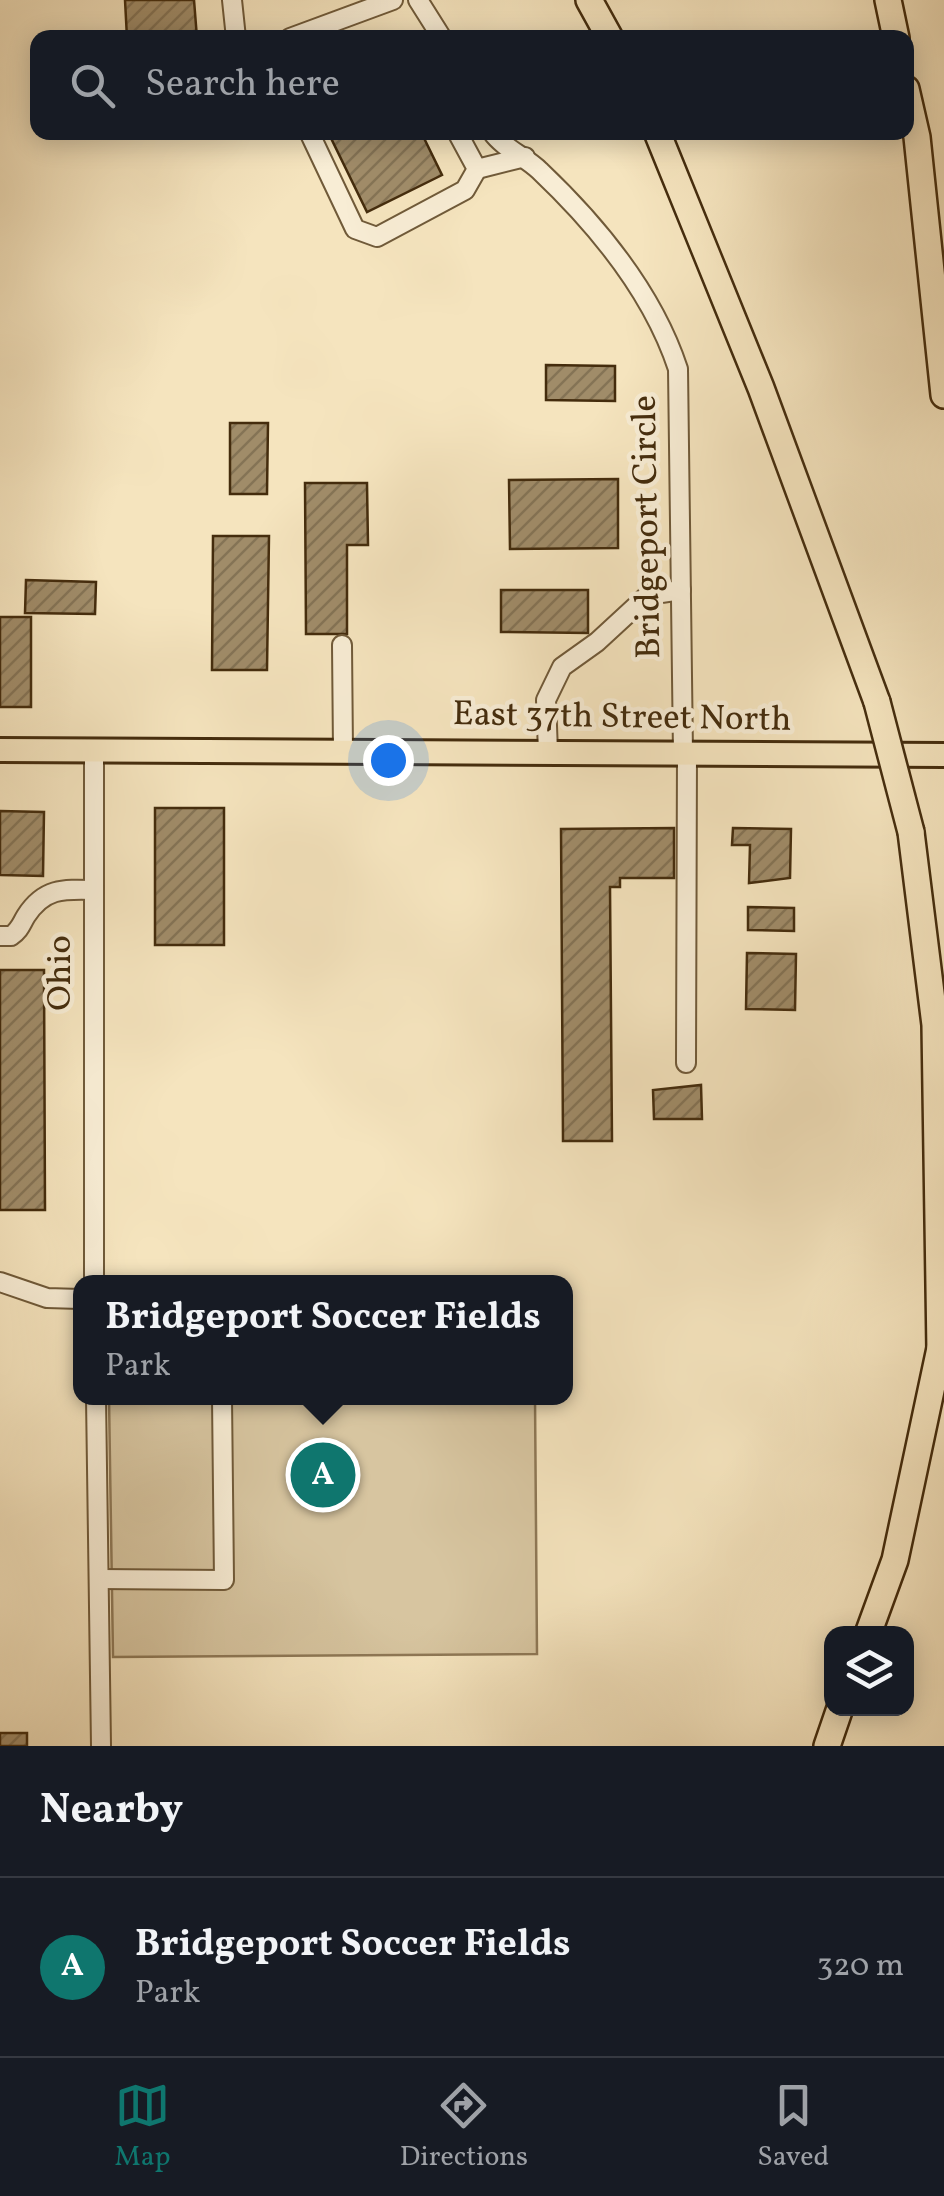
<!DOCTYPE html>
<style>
body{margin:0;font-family:Vollkorn,serif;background:#20242c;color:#f1f3f6}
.controls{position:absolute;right:30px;bottom:30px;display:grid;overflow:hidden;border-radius:20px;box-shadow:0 5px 25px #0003}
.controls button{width:90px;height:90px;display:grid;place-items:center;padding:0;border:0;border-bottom:2px solid #363941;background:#171b24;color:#f1f3f6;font:50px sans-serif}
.you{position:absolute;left:388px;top:760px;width:35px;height:35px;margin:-25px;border:8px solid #fff;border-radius:50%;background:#1a73e8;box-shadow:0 0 0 15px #1a73e833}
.badge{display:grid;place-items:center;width:65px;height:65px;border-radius:50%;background:#0f766e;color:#fff;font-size:32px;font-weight:700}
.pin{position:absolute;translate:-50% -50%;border:5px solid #fff;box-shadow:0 2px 10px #0006}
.popup{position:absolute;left:73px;top:1275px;width:500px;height:130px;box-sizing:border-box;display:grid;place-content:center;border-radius:20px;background:#171b24;filter:drop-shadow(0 2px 8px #0005);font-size:32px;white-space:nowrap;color:#9ea1a6}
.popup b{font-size:38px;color:#f1f3f6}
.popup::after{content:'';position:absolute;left:50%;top:100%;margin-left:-20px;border:20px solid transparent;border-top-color:#171b24}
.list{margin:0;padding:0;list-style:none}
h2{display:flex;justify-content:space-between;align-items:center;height:130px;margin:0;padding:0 40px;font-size:42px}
h2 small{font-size:32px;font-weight:400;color:#9ea1a6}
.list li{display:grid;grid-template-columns:65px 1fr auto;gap:30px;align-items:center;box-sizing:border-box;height:180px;padding:0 40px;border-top:2px solid #363941}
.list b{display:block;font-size:38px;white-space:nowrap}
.list p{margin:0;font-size:32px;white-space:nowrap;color:#9ea1a6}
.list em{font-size:32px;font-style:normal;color:#9ea1a6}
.icon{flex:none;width:55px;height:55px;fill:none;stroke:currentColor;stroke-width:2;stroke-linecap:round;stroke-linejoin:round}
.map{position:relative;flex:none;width:944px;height:1746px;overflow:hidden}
.search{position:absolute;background:#171b24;box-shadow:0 5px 25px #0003;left:30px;right:30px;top:30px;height:110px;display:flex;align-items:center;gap:25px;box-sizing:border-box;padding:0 35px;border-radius:20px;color:#9ea1a6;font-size:38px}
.sheet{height:310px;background:#171b24}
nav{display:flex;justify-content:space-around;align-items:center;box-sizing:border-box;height:140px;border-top:2px solid #363941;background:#171b24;font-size:28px;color:#9ea1a6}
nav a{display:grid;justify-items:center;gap:5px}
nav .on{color:#0f766e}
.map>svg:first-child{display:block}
.green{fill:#d7c5a0;stroke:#8e7856;stroke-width:2.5}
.building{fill:url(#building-hatch);stroke:#442c0d;stroke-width:2.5}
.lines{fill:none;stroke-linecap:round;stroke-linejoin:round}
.minor-casing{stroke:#705a39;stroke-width:22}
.major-casing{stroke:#442c0d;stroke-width:28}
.highway-casing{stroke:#442c0d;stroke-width:30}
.minor{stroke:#f8edd5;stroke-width:18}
.major{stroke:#f5e4be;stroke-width:22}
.highway{stroke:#f5e4be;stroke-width:25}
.highway-bridge-casing{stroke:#442c0d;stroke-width:30;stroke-linecap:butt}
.highway-bridge{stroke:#f5e4be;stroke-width:25}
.labels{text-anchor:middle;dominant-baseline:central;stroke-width:9;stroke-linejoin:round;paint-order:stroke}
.street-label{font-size:35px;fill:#442c0d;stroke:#f8edd5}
</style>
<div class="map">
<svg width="944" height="1746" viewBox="0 0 944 1746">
<defs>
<pattern id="building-hatch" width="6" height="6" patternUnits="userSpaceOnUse" patternTransform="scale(2.5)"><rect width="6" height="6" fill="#a08c69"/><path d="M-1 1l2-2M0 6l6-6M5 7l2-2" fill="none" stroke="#847355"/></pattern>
</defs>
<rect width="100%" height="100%" fill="#f5e4be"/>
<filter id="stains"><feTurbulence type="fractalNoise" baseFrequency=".002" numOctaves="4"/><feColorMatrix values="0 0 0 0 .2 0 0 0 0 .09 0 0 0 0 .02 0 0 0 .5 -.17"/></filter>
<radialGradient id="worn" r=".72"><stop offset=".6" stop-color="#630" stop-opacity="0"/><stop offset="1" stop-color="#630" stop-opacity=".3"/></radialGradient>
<path class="green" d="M109,1398H535L537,1654L113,1657Z"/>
<g class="building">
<path d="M125,0H194L197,38H127Z"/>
<path d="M328,132H421L442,175L367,212Z"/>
<path d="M546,365L615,366V401L546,400Z"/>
<path d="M230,423H268L267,494H230Z"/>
<path d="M618,479V548L510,549L509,480Z"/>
<path d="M305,483H367L368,545H347V634H306Z"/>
<path d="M213,536H269L267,670H212Z"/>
<path d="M26,580L96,582L95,614L25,613Z"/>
<path d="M501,590H588V633L501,632Z"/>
<rect x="0" y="617" width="31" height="90"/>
<rect x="155" y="808" width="69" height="137"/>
<path d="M0,811L44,812L43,876L0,875Z"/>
<path d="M674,828V878H620V887H610L612,1141H563L561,829Z"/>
<path d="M733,828L791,829L790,878L749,883L750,845H732Z"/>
<path d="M748,907L794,908V931L748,930Z"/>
<path d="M747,953L796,954L795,1010L746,1009Z"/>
<path d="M0,970H44L45,1210H0Z"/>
<path d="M701,1085L702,1119H654L653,1090Z"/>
<rect x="0" y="1733" width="27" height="13"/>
</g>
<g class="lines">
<defs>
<g id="minor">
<path d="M232,0L236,38"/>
<path d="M418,0L442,38"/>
<path d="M290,38L393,0"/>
<path d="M309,132L355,229L377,237L465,190L477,169L457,132"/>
<path d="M492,132C503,148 526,157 540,171C598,226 653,293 678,369L683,753"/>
<path d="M477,169L525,157"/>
<path d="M342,645L343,751"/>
<path d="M94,750V1282"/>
<path d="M548,752L546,700L562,667L597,642L648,595L681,590"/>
<path d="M0,936H11C20,930 21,924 26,916C44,888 63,889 94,890"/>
<path d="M686,1063L687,753"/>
<path d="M0,1282L47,1298L80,1299"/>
<path d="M96,1398L101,1746"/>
<path d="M99,1579L224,1580L222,1398"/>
</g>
<path id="major" d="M0,750L944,755"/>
<g id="highway">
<path d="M589,0L610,38"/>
<path d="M888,0L896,38"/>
<path d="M906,89L917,137L944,395"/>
<path d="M657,132L761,388L877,702"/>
<path d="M911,832L935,1025L940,1351"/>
<path d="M868,1634L895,1560L943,1334"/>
<path d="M827,1746L840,1708"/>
</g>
</defs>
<use href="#minor" class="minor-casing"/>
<use href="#major" class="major-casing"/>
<use href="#highway" class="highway-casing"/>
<use href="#minor" class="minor"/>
<use href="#major" class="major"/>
<use href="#highway" class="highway"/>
<defs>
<path id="highway-bridge" d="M877,702L911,832"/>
</defs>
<use href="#highway-bridge" class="highway-bridge-casing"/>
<use href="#highway-bridge" class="highway-bridge"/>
</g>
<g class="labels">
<g class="street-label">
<text transform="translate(648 527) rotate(-91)">Bridgeport Circle</text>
<text transform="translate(622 718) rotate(1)">East 37th Street North</text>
<text transform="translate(61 973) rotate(-90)">Ohio</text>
</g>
</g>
<rect width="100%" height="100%" filter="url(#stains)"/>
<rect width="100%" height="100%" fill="url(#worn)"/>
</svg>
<div class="controls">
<button><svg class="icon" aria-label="layers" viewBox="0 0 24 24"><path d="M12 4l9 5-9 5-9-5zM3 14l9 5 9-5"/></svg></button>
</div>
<div class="you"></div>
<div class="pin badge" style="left:323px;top:1475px">A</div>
<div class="popup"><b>Bridgeport Soccer Fields</b>Park</div>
<div class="search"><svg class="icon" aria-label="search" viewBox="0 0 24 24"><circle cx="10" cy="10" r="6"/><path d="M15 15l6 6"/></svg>Search here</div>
</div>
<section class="sheet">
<h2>Nearby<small></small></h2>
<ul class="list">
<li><span class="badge">A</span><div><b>Bridgeport Soccer Fields</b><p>Park</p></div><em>320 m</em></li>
</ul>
</section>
<nav>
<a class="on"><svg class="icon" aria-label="map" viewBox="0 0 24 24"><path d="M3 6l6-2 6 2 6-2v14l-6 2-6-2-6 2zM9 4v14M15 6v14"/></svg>Map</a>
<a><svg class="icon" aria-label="directions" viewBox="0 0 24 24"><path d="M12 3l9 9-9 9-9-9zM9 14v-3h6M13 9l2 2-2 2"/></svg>Directions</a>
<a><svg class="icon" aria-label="saved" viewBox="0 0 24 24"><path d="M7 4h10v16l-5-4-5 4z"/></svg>Saved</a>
</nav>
